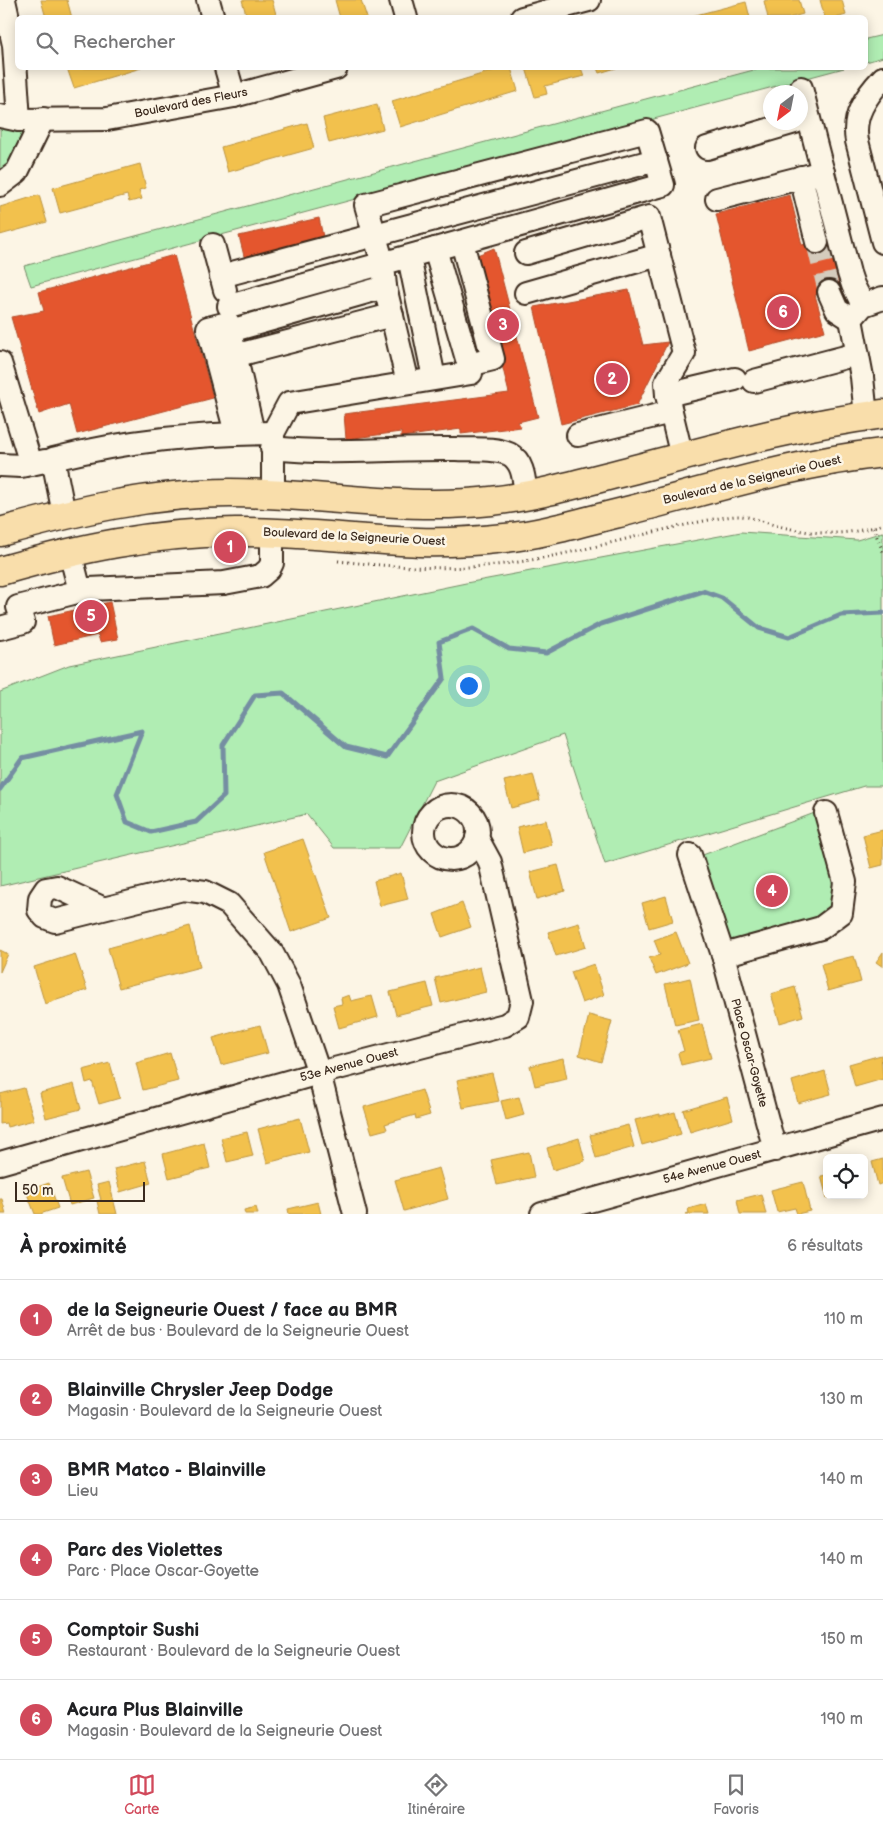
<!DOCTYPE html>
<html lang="fr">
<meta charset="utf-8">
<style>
body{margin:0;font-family:"Balsamiq Sans",sans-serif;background:#f2f2f2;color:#202124}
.controls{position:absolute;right:15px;bottom:15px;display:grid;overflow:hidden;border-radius:8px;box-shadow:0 2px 12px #0003}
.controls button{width:45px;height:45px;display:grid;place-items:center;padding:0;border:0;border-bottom:1px solid #e0e0e0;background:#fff;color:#202124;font:25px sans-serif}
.compass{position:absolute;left:763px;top:85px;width:45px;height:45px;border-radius:50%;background:#fff;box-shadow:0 2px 12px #0003;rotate:212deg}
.scale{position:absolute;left:15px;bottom:12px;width:130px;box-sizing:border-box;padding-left:5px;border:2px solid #3b2a1e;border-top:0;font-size:14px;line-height:18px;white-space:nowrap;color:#3b2a1e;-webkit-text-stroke:4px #fcf5e5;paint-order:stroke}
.you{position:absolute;left:468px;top:685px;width:18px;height:18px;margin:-12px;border:4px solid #fff;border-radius:50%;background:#1a73e8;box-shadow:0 0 0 8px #1a73e833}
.badge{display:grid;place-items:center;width:32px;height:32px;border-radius:50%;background:#d1495b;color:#fff;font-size:16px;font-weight:700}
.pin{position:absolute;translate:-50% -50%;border:2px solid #fff;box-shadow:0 1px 5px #0006}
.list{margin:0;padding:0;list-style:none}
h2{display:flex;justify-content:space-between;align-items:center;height:65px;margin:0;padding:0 20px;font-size:21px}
h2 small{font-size:16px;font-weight:400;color:#757577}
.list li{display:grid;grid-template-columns:32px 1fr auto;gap:15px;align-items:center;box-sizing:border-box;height:80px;padding:0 20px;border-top:1px solid #e0e0e0}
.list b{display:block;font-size:19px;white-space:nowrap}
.list p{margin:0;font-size:16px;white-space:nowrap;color:#757577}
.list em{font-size:16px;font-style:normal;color:#757577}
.icon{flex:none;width:28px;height:28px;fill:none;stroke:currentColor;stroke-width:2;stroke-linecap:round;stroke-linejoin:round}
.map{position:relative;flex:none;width:883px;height:1214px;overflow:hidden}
.search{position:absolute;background:#fff;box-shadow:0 2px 12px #0003;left:15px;right:15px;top:15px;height:55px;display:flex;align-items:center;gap:12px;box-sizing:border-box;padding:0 18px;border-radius:8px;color:#757577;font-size:19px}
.sheet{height:545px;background:#fff}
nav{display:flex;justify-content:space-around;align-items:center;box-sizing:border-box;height:70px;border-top:1px solid #e0e0e0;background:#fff;font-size:14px;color:#757577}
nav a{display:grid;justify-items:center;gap:2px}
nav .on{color:#d1495b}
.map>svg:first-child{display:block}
.green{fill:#b0edb3;stroke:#768c68}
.homes{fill:#f2c14e;stroke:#bb9440}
.shops{fill:#e4572e;stroke:#b14a29}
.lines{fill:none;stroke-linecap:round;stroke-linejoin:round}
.stream{stroke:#758ea2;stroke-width:5}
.minor-tunnel{stroke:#d5ccbd;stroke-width:22;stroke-dasharray:22 11;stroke-linecap:butt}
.minor-casing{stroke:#3b2a1e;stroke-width:26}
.major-casing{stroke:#3b2a1e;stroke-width:31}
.path{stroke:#3b2a1e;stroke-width:3;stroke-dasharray:1 4;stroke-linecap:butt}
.minor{stroke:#fcf5e5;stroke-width:22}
.major{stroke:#f9deab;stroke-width:28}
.labels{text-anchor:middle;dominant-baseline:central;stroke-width:5;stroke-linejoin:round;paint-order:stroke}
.street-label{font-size:12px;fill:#3b2a1e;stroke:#fcf5e5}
</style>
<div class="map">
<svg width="883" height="1214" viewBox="0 0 883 1214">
<rect width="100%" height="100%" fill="#fcf5e5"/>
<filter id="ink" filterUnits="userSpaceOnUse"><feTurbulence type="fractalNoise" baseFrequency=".02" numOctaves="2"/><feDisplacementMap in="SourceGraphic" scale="10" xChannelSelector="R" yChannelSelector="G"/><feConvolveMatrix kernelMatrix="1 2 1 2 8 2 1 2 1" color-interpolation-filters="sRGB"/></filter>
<g filter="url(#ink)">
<g class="green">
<path d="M883,35V57L866,62V39Z"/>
<path d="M761,68H844L31,286L24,266Z"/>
<path d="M0,128L26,134L10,164L0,172Z"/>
<path d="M741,532L857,540L883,532V786H864L605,864L563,735L434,781L400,848H334L307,814L0,886V692L69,665L466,583Z"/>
<path d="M820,811L840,907L821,926L723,954L692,859Z"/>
</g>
<g class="homes">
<path d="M41,0H67L72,18H46Z"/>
<path d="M242,0H272L277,18H247Z"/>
<path d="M335,0H361L367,18H340Z"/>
<path d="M767,0H799L803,14L789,18H768L764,1Z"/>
<path d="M820,0H842L846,15L836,18H825Z"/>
<path d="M746,2L750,18H692V16Z"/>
<path d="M67,68H141L74,88Z"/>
<path d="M502,68H511L518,91L400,127L392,101Z"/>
<path d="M526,68H581L584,76L545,86L547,94L535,97Z"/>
<path d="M597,68H616L599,73Z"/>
<path d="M377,104L383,129L329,143L323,118Z"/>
<path d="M307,123L314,148L228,172L221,147Z"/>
<path d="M140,164L146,188L139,190L142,199L129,202L127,195L60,213L53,188Z"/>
<path d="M39,195L47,222L0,235V207Z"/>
<path d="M533,774L540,800L511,808L504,781Z"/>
<path d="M546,820L552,845L523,853L517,827Z"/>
<path d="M883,830V865L871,868L863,835Z"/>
<path d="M303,839L331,918L291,932L264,852Z"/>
<path d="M558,865L565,891L537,899L530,872Z"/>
<path d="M401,873L408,899L380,906L374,881Z"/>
<path d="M666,896L673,921L649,928L642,903Z"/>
<path d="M462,903L471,927L442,937L434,914Z"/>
<path d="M579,923L586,947L556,956L548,932Z"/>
<path d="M190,926L200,967L119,988L108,948Z"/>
<path d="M676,932L688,963L656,975L649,958L660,955L654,940Z"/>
<path d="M0,950L8,954L0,972Z"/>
<path d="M883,952V967L876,962Z"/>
<path d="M75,954L87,990L45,1004L34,967Z"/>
<path d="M854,956L861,982L828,991L821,964Z"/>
<path d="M594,964L604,995L582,1003L571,972Z"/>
<path d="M480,967L486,992L441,1003L435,978Z"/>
<path d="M690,978L699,1020L675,1025L665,984Z"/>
<path d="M427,983L433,1006L396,1015L390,992Z"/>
<path d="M795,987L803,1016L780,1023L771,994Z"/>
<path d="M349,995L351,1001L372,996L378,1017L339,1028L333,1006L342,1004L341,998Z"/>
<path d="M589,1015L612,1021L601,1062L579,1055Z"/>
<path d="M702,1024L711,1058L681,1065L678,1053L684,1051L678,1030Z"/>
<path d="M260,1025L268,1053L221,1065L213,1038Z"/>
<path d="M170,1053L178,1081L143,1090L136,1063Z"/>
<path d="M881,1055L883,1079L855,1087L849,1064Z"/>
<path d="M563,1058L567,1079L535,1086L530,1066Z"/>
<path d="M110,1063L120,1098L99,1104L92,1081L86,1083L83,1070Z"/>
<path d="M825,1071L831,1094L798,1103L792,1081Z"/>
<path d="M492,1073L499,1101L463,1108L457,1080Z"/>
<path d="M74,1084L81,1109L46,1118L40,1093Z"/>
<path d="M24,1088L34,1120L7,1127L6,1123L0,1124V1094Z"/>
<path d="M422,1090L430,1115L416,1119L415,1115L385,1124L387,1129L372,1133L364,1107Z"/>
<path d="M519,1097L524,1115L506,1120L501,1101Z"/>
<path d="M727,1097L733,1119L690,1132L683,1110Z"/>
<path d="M675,1112L681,1134L642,1145L635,1120L660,1114V1116Z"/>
<path d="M300,1118L309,1152L267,1163L258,1129Z"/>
<path d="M628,1125L634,1147L596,1158L590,1135Z"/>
<path d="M247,1132L253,1156L227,1162L221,1138Z"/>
<path d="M579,1138L585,1161L553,1170L547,1148Z"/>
<path d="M204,1143L210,1168L169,1178L163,1154Z"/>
<path d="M529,1152L534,1177L497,1185L491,1160Z"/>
<path d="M883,1159V1183L878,1185L872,1162Z"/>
<path d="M145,1161L151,1183L120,1192L114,1169Z"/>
<path d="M439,1168L448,1199L404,1211L395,1180Z"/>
<path d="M86,1172L94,1198L70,1205L62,1178Z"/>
<path d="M827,1175V1195H839L827,1198L821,1176Z"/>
<path d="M109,1182L117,1214H100L97,1201L101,1200L97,1185Z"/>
<path d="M803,1182L810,1211L797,1214L795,1208L777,1212L771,1190Z"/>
<path d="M49,1183L58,1208L40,1214H35L26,1191Z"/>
<path d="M761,1194L766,1214H740L737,1200Z"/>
<path d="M0,1199H2L6,1214H0Z"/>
<path d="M318,1202L321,1214H289L288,1209Z"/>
<path d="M706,1204L709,1214H685L689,1213L688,1209Z"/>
<path d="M256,1207L258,1214H245L244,1210Z"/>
</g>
<g class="shops">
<path d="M790,195L802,245L826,239L841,289L815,295L825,331L749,351L716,214Z"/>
<path d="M319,218L325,246L246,264L239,236Z"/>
<path d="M494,248L538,417L518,422L521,427L461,434V429L401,437V432L346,439L344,414L509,393L475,256Z"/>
<path d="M174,255L213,398L77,434L69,404L39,414L11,317L44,311L39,292Z"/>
<path d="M629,290L643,345L668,342L637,405L561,424L534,307Z"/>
<path d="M110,602L118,639L100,642L98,635L54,645L48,616Z"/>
</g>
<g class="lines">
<path class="stream" d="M0,789L22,758L142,731L117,794L127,822L151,832L196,822L224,796L223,745L255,695L283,693L346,747L387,757L444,678L439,642L473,629L509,649L546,653L601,624L703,591L722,598L759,628L789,637L841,615L883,613"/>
<path class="minor-tunnel" d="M817,242L829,292"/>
<defs>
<g id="minor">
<path d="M4,0L14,45L19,120"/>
<path d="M208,0L213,18"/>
<path d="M401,0L406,18"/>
<path d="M522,18L589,0"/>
<path d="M226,68L234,96"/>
<path d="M883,78C866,96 852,116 857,141L883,242"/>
<path d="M801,88L849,273L853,285L863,305"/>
<path d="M0,116L19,120L107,119L234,96L336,68"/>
<path d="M707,148L795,122"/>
<path d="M801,177L817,242"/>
<path d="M0,185L17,172L43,119"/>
<path d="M717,199L823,172"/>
<path d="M462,242L493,359L469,365"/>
<path d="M213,245L225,290"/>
<path d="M526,253L649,217L684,353L666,383L667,395"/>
<path d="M409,257L434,378"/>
<path d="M221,276L656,160"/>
<path d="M829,292L837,310L851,319"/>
<path d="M526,293L659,255"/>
<path d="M229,306L435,249L471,373L289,403L273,433"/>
<path d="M230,331L385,287"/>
<path d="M234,356L392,315"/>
<path d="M0,363L31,464"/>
<path d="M754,381L857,354"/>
<path d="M408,383L385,287L383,264L366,205L647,131L663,185L435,249"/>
<path d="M866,416L862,377L851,319L863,305L883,298"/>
<path d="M236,433L208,328L228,323L253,433"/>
<path d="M578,435L671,412"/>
<path d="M272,448C333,455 395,448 456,449C473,450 494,447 509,454C524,462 524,481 526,495"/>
<path d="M682,457L667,395L735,379"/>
<path d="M0,465L21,466L45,461"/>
<path d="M64,514L53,459C129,440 195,434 273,433V494"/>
<path d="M70,552L80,591"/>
<path d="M0,628L23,622L18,607L89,589L224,583L261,576L269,569L272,563V532"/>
<circle cx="451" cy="832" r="27"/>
<path d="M690,855L723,955L775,1150"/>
<path d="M102,908L57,887L46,889L40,898L39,910L45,917L55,921L183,889L205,892L229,904L272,953L289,985L319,1073L355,1214"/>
<path d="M723,955L821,928L841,913L845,882L826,813"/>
<path d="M0,1163L319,1073L505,1025L518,1017L522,1001L490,862L477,838"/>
<path d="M542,1214L883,1119"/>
</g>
<g id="major">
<path d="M0,532C76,511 151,493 230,493C318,493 404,511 491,501C538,496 583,482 628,471C712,449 796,425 883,414"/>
<path d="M0,571C80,548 151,533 235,532C296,531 358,540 419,542C448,543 477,541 505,538C542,534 579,523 615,514C703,492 792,463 883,453"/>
</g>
</defs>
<use href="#minor" class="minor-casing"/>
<use href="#major" class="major-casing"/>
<g class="path">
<path d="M873,527L883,552"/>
<path d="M338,561C405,568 463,572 531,560C578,552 624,539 671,528C692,524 713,518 735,516C749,515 762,522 775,525C811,535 847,537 883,524"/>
</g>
<use href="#minor" class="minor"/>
<use href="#major" class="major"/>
</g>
</g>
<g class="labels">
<g class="street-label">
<text transform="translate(191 103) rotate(-11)">Boulevard des Fleurs</text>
<text transform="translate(752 480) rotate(-13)">Boulevard de la Seigneurie Ouest</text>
<text transform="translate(354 537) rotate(3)">Boulevard de la Seigneurie Ouest</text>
<text transform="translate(749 1053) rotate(75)">Place Oscar-Goyette</text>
<text transform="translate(349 1065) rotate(-15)">53e Avenue Ouest</text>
<text transform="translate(712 1167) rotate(-15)">54e Avenue Ouest</text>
</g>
</g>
</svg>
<div class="controls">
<button><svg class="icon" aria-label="locate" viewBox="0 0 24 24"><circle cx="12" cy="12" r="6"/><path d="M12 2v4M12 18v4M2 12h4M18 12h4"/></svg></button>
</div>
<svg class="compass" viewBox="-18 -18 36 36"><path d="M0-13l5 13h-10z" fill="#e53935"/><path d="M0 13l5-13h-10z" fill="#757577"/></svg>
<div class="scale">50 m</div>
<div class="you"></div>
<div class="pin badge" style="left:230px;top:547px">1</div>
<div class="pin badge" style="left:612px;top:379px">2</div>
<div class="pin badge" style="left:503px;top:325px">3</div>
<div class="pin badge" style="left:772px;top:891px">4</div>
<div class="pin badge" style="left:91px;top:616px">5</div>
<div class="pin badge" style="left:783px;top:312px">6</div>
<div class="search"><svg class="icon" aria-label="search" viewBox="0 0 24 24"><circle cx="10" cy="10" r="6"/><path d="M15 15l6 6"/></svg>Rechercher</div>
</div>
<section class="sheet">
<h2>À proximité<small>6 résultats</small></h2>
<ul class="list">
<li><span class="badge">1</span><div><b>de la Seigneurie Ouest / face au BMR</b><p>Arrêt de bus · Boulevard de la Seigneurie Ouest</p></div><em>110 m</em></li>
<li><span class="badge">2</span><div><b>Blainville Chrysler Jeep Dodge</b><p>Magasin · Boulevard de la Seigneurie Ouest</p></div><em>130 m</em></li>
<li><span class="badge">3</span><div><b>BMR Matco - Blainville</b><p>Lieu</p></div><em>140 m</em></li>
<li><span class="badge">4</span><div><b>Parc des Violettes</b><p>Parc · Place Oscar-Goyette</p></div><em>140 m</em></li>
<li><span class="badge">5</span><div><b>Comptoir Sushi</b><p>Restaurant · Boulevard de la Seigneurie Ouest</p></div><em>150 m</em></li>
<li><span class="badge">6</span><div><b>Acura Plus Blainville</b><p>Magasin · Boulevard de la Seigneurie Ouest</p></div><em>190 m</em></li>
</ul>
</section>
<nav>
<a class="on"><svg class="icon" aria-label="map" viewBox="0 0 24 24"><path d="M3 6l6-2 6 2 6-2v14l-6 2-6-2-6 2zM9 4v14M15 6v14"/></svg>Carte</a>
<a><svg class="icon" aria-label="directions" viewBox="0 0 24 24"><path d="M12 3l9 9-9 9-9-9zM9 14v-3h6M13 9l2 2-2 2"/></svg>Itinéraire</a>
<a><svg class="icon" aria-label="saved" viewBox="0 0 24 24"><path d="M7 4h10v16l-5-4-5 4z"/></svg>Favoris</a>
</nav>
